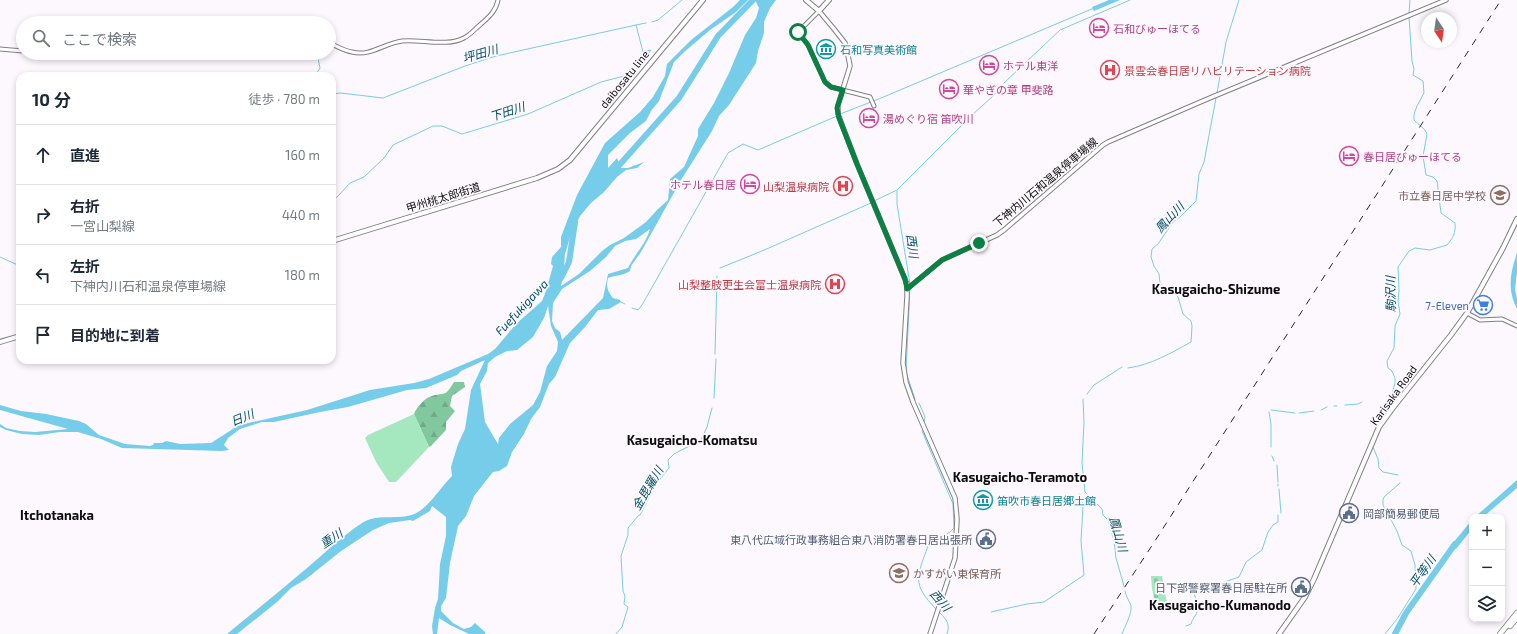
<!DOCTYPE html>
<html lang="ja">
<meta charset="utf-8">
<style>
body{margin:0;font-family:"Exo 2","Noto Sans JP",sans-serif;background:#f6f6f7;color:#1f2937}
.controls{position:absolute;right:12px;bottom:12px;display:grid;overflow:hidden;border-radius:8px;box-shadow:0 2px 6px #0003}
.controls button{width:36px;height:36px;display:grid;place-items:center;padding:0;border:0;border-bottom:1px solid #e0e1e3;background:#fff;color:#1f2937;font:20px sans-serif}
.compass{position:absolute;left:1421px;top:12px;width:36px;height:36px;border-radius:50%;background:#fff;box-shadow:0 2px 6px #0003;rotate:167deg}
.stop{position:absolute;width:12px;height:12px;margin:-9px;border:3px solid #0b8043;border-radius:50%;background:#fff}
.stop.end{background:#0b8043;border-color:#fff;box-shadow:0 1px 4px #0008}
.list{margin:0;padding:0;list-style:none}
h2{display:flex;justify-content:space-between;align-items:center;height:52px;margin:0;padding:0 16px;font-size:17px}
h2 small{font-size:13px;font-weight:400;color:#747a83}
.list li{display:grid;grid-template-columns:26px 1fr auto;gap:12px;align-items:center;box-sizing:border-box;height:60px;padding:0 16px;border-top:1px solid #e0e1e3}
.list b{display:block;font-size:15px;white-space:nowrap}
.list p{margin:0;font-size:13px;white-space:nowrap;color:#747a83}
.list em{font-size:13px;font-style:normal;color:#747a83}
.icon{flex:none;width:22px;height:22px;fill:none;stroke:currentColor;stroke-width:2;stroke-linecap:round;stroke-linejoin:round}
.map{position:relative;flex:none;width:1517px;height:634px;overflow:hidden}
.search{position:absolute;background:#fff;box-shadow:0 2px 6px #0003;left:16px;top:16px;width:320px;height:44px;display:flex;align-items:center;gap:10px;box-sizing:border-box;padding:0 14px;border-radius:22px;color:#747a83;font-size:15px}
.panel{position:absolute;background:#fff;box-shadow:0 2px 6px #0003;left:16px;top:72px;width:320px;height:292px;border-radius:12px}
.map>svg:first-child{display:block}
.forest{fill:url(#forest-firs)}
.cemetery{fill:url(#cemetery-stones)}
.green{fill:#a5e8bf}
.water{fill:#76cde9;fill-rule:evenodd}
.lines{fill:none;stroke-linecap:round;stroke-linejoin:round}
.stream{stroke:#76cde9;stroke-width:1}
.river{stroke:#76cde9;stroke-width:6}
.tertiary-casing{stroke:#837f84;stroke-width:5}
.secondary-casing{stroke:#837f84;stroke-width:5.5}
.trunk-casing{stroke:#837f84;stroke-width:6}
.motorway-casing{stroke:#837f84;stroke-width:6}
.tertiary{stroke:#fff;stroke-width:3}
.secondary{stroke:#fff;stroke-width:3.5}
.trunk{stroke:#fff;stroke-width:4}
.motorway{stroke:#fff;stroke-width:4.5}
.rail{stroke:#282728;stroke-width:1;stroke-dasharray:7 7;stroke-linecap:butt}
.route{stroke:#0b8043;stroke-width:5}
.labels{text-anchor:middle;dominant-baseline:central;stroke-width:3.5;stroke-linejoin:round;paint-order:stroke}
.hotel-label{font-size:11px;fill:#b23c85;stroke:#fcf8fd;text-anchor:start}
.culture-label{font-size:11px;fill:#0d838f;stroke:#fcf8fd;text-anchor:start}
.health-label{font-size:11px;fill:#be3a42;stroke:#fcf8fd;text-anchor:end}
.street-label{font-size:11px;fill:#0e0d0e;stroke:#fcf8fd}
.education-label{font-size:11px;fill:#785e54;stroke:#fcf8fd;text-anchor:end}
.shop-label{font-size:11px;fill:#366cbe;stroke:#fcf8fd;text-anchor:end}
.service-label{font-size:11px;fill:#4e5e75;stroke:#fcf8fd;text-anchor:end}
.water-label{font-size:12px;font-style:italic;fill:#005063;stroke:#fcf8fd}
.quarter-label{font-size:13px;font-weight:bold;fill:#0e0d0e;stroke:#fcf8fd}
</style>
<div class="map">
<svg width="1517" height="634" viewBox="0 0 1517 634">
<defs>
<pattern id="forest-firs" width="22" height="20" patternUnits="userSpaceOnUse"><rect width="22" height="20" fill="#82c89e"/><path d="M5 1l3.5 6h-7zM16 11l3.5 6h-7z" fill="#6fab87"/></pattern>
<pattern id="cemetery-stones" width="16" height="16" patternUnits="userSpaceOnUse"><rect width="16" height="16" fill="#a5e8bf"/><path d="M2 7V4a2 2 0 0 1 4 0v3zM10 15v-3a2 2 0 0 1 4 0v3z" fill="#8dc6a3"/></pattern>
</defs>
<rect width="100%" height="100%" fill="#fcf8fd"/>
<path class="forest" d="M454,382H464L465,387L452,396L450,406L455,411L446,422V430L431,446L429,447L414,414C417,407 424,398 432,396C446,392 445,397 454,382Z"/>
<path class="cemetery" d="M1151,576H1162L1167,603L1158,607L1156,606L1152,589Z"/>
<path class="green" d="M414,414L429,447L396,482H389L376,462L365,438L368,435Z"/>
<g class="water">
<path d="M740,0H748L736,12L710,30L683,53L674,62L659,101L651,111L646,121L630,133L608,155V168L617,158L621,168H628L644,162L637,168L626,170L617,177L604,192L591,203L580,216L570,237L565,254L563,277L561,286L579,274L602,251L610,245L624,238L646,222L657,210L668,200L670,179L684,167L698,136V129L714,103L729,73L745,35L756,18L759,8L755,0H776L770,8L764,22V33L758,51L756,63L729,105L719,116L712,131L681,180L641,252L631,266L630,271C623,276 616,275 608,278C606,286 607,291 613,298L620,300L621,302L609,309L598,310L585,327L570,343L555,377L549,384L540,407L531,419L524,434L512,452L507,466L499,471L493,472L489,477L474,496L466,516L458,526L450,563L446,598L441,606V611L453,623L464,629L471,627L475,623L485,632V634H469L450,625L439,618L437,634H433L432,626L435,608L438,599L440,564L446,536V517L432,506L430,511L413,521L410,520L389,523L373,530L341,551L306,579L291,588L277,602L237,634H227C254,612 281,590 307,568C325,553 342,536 362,523C379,512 402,522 418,512C429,506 442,486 452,476L451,467L458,444L465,429L471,390L485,360L461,371L457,375L426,388L407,390L348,407L320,412L274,422H262L240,429L228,438L224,445L229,450L222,451L122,448L101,439L78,432H60L39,435L22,434L6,430L0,427V424L6,428L20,431L35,432L68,429L0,410V405L21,411L46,414L79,421L86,424L99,435L125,444L150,446L153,445L154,443H162L166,441L180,444L211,443L239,425L307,410L370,390L414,383L429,379L488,354L495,349L516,324L542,301L546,291L553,266L551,264L552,257L561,247V237L577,195L605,143L640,112L653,97L665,76L667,64L691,40L733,7ZM650,229C646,244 634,255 628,268L608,274L603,298L562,340L560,332L555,328L552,321L553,303L562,289L590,271L606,257L615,246L625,241L636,239ZM548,306L551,326L558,342L557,351L547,366L540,392L533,405L510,424L499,438L498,444L485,422L480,384L487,371L488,363L495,357L507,351L517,350L533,337L544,318Z"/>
<path d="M1109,0H1120L1094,11L1092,7Z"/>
<path d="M1517,253V272L1515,289L1517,299V309C1507,290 1510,273 1517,253Z"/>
<path d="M1517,480V488L1483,517H1475Z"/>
<path d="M1472,520V529L1456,549H1448Z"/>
</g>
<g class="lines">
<g class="stream">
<path d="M1409,13L1410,0"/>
<path d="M652,22L658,20L682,0"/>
<path d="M26,54L83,53"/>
<path d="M315,76L320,68L317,53"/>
<path d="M1004,83L1060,30L1130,0"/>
<path d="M1217,93L1226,42L1239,0"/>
<path d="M332,94L341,93L383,98L465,66L496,56L636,25"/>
<path d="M874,101L1094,8"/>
<path d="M840,114L871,102"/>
<path d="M971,116L993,96L1001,87"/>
<path d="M897,191V204L910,284"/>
<path d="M332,199L336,198L339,195L350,183L364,177L384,158L393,145L433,126H442L462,134L528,114L601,82L632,74L651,50L643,52L636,25L646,23"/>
<path d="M874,201L897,190L965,122"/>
<path d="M0,257L20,266"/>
<path d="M720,268L762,251L871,203"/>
<path d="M621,302L625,304"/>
<path d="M632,308L638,310L642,305L728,153L743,144L758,150L837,116"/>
<path d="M715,354L717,276"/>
<path d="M1128,368C1151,365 1171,353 1191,342L1192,326L1191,321L1183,314L1178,297L1175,293L1164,288L1160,283L1159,274L1154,266L1151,257L1152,249L1158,244L1173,222L1180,217L1196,201L1199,174L1204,162L1216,98"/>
<path d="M906,372L910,287"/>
<path d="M907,375L915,399"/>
<path d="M1087,394L1094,385L1122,367"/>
<path d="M714,398L716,359"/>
<path d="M1083,399L1084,422L1082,463L1085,492L1102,509L1103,515L1108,520L1114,540L1116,558L1124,586"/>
<path d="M919,403L925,417L924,422"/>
<path d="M1345,405L1358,404L1362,402"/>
<path d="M1334,406H1337"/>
<path d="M1271,410L1295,413"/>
<path d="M1321,410L1327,407"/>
<path d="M1269,412L1271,424V447"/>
<path d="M1299,413L1314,411"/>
<path d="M1376,429L1387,412L1395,383V378L1392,371L1388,368L1387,361L1394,348L1395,326L1400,314L1398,301L1399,291L1398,267L1409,251L1415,248L1430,250L1447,245C1453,238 1456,233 1455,223L1441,213L1437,181L1433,177L1426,175L1423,156L1427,134L1425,130L1414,120V114L1417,106L1424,93L1423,81L1413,75L1414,69L1412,61L1409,17"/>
<path d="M922,431L953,504L954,528L950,532L928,546C917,577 911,583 936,609"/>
<path d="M1373,447L1378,459L1379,468L1383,472L1398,475"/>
<path d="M1272,456L1274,461"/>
<path d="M1277,465L1278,482"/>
<path d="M1278,484V486"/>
<path d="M1279,489L1281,513"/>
<path d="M1187,586L1198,588"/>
<path d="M1204,589L1239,577L1246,562L1262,550L1268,532L1273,525L1278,522V515"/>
<path d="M938,611C945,618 951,623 947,634"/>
<path d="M991,612L1027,604L1044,602L1084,575L1081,541L1083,506L1080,494"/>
<path d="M1186,626L1191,624C1192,619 1196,616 1197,612C1200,604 1193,597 1194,589"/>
<path d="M616,634L622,627L628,607L624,604L625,596L623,591L621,556L628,535V528L638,516L640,515L656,484L669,468L668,460L674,454L701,440L707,427L712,408"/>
<path d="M1122,634C1125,626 1132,614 1131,606C1130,602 1126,597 1125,591"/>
<path d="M1385,634L1397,619L1416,589L1415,565L1411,551L1402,545L1397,531L1383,505V499L1385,496L1400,483"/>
</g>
<g class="river">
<path d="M614,171L679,98L718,36L753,0"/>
<path d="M561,278L569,262L575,222"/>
<path d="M1395,634L1406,613L1455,544"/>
</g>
<defs>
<g id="tertiary">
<path d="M819,11L798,32L808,45L825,82L831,87L870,97L874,106"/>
<path d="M329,43C337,46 344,51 352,52C370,57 385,43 402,41C420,39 448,47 464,38C470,35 475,29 480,25C489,17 496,11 498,0"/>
<path d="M0,49L23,51"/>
<path d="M1467,313L1480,320L1502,319L1517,326"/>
</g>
<g id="secondary">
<path d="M819,11L834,29L845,43L847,50L850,66L838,105V114L857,164L907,284V297L903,363L906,382L913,402L955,498L957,519L955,558L930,634"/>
<path d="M907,289L942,260L997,235L1004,230L1103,145L1108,142L1205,100L1446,0"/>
</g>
<g id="trunk">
<path d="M806,0L819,11L829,0"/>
<path d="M332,241L537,178L558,169L570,160L703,0"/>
<path d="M0,342L20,336"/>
<path d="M1279,634L1305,597L1314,579L1379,427L1392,409L1451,335L1467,313L1503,248L1517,219"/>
</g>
<g id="motorway">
<path d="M1510,626L1517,618"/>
<path d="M1500,634L1517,613"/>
</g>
</defs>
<use href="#tertiary" class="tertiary-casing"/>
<use href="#secondary" class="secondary-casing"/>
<use href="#trunk" class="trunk-casing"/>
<use href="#motorway" class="motorway-casing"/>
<use href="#tertiary" class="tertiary"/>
<use href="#secondary" class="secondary"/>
<use href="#trunk" class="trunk"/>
<use href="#motorway" class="motorway"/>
<path class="rail" d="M1094,634L1153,544L1501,0"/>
</g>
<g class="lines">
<path class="route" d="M798,32L808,45L825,82L831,87L843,90L837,108L839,118L857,164L905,279L907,289L942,260L979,243"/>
</g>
<defs>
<symbol id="hotel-ring" viewBox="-11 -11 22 22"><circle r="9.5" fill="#fcf8fd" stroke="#d1479c" stroke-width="1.5"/><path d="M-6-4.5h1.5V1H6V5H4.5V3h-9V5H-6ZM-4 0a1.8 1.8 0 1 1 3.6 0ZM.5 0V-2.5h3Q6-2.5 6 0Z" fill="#d1479c"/></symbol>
<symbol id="museum-ring" viewBox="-11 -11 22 22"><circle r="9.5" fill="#fcf8fd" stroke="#0f9aa8" stroke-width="1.5"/><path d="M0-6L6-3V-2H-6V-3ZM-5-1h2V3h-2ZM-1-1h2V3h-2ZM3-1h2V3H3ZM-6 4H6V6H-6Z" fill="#0f9aa8"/></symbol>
<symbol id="hospital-ring" viewBox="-11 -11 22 22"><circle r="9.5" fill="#fcf8fd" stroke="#e0444e" stroke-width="1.5"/><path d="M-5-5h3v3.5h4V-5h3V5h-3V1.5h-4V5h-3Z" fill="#e0444e"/></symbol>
<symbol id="school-ring" viewBox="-11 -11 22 22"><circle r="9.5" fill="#fcf8fd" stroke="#8d6e63" stroke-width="1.5"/><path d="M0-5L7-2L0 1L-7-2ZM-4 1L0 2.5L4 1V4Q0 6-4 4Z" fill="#8d6e63"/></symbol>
<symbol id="supermarket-ring" viewBox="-11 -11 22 22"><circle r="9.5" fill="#fcf8fd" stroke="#3f7fe0" stroke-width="1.5"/><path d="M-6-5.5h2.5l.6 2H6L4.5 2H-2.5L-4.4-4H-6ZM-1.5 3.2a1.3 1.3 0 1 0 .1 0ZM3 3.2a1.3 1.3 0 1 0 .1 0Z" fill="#3f7fe0"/></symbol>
<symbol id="civic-ring" viewBox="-11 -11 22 22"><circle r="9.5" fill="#fcf8fd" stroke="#5c6f8a" stroke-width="1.5"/><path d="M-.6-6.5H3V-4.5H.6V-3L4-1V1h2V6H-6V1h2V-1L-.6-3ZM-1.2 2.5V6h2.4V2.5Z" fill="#5c6f8a"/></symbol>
</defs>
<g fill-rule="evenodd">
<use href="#hotel-ring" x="1088" y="17" width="22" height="22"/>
<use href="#museum-ring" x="815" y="38" width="22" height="22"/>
<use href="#hotel-ring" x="978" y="54" width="22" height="22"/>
<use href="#hospital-ring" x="1099" y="59" width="22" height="22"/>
<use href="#hotel-ring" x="938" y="78" width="22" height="22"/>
<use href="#hotel-ring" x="858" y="107" width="22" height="22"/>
<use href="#hotel-ring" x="1338" y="145" width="22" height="22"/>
<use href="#hotel-ring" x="739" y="173" width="22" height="22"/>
<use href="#hospital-ring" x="832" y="175" width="22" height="22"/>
<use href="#school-ring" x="1489" y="184" width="22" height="22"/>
<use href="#hospital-ring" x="824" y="273" width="22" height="22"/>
<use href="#supermarket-ring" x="1472" y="294" width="22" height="22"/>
<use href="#museum-ring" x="972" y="489" width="22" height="22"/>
<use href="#civic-ring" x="1338" y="502" width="22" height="22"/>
<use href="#civic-ring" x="975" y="528" width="22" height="22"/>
<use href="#school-ring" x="888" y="562" width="22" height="22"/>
<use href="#civic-ring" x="1290" y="576" width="22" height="22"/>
</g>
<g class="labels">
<g class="hotel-label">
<text x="1113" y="28">石和びゅーほてる</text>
<text x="1003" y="65">ホテル東洋</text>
<text x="963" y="89">華やぎの章 甲斐路</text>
<text x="883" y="118">湯めぐり宿 笛吹川</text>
<text x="1363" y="156">春日居びゅーほてる</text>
<text x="736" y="184" text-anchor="end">ホテル春日居</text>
</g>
<g class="culture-label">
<text x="840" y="49">石和写真美術館</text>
<text x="997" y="500">笛吹市春日居郷土館</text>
</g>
<g class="health-label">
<text x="1124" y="70" text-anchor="start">景雲会春日居リハビリテーション病院</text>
<text x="829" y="186">山梨温泉病院</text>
<text x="821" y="284">山梨整肢更生会富士温泉病院</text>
</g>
<g class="street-label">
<text transform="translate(624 79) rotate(-51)">daibosatu line</text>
<text transform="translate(1045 182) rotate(-40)">下神内川石和温泉停車場線</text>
<text transform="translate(443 197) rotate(-17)">甲州桃太郎街道</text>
<text transform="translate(1393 395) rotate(-54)">Karisaka Road</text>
</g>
<g class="education-label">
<text x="1486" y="195">市立春日居中学校</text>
<text x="913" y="573" text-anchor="start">かすがい東保育所</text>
</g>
<g class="shop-label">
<text x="1469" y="305">7-Eleven</text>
</g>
<g class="service-label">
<text x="1363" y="513" text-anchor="start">岡部簡易郵便局</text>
<text x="972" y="539">東八代広域行政事務組合東八消防署春日居出張所</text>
<text x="1287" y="587">日下部警察署春日居駐在所</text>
</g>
<g class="water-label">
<text transform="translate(480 53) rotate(-16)">坪田川</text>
<text transform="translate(507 111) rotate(-18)">下田川</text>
<text transform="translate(1169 217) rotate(-47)">鳳山川</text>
<text transform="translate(913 246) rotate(82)">西川</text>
<text transform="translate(1390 294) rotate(-91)">駒沢川</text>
<text transform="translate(521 307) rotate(-47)">Fuefukigawa</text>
<text transform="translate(242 417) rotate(-22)">日川</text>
<text transform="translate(647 488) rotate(-59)">金毘羅川</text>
<text transform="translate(1119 534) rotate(74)">鳳山川</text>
<text transform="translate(331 538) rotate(-34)">重川</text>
<text transform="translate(1422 571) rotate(-55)">平等川</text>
<text transform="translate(941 600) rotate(49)">西川</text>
</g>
<g class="quarter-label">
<text x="1216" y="289">Kasugaicho-Shizume</text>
<text x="692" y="440">Kasugaicho-Komatsu</text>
<text x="1020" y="477">Kasugaicho-Teramoto</text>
<text x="57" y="515">Itchotanaka</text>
<text x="1220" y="605">Kasugaicho-Kumanodo</text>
</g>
</g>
</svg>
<div class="controls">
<button>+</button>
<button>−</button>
<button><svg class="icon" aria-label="layers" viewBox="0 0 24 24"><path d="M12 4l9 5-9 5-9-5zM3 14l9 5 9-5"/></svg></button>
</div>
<svg class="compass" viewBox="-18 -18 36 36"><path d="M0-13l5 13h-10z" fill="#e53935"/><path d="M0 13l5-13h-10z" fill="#747a83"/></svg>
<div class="stop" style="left:798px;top:32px"></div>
<div class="stop end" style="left:979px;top:243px"></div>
<div class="search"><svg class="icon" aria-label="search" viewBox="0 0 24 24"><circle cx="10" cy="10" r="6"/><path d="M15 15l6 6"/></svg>ここで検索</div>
<section class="panel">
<h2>10 分<small>徒歩 · 780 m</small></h2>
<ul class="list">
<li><svg class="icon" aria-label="ahead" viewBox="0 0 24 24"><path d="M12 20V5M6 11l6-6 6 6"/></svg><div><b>直進</b></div><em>160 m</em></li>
<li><svg class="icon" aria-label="right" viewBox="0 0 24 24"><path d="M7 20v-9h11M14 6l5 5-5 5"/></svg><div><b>右折</b><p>一宮山梨線</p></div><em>440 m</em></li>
<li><svg class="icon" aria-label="left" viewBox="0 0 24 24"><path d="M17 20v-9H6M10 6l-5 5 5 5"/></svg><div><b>左折</b><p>下神内川石和温泉停車場線</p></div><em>180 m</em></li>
<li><svg class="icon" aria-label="arrive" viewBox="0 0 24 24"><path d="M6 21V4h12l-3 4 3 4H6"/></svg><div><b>目的地に到着</b></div></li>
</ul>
</section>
</div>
